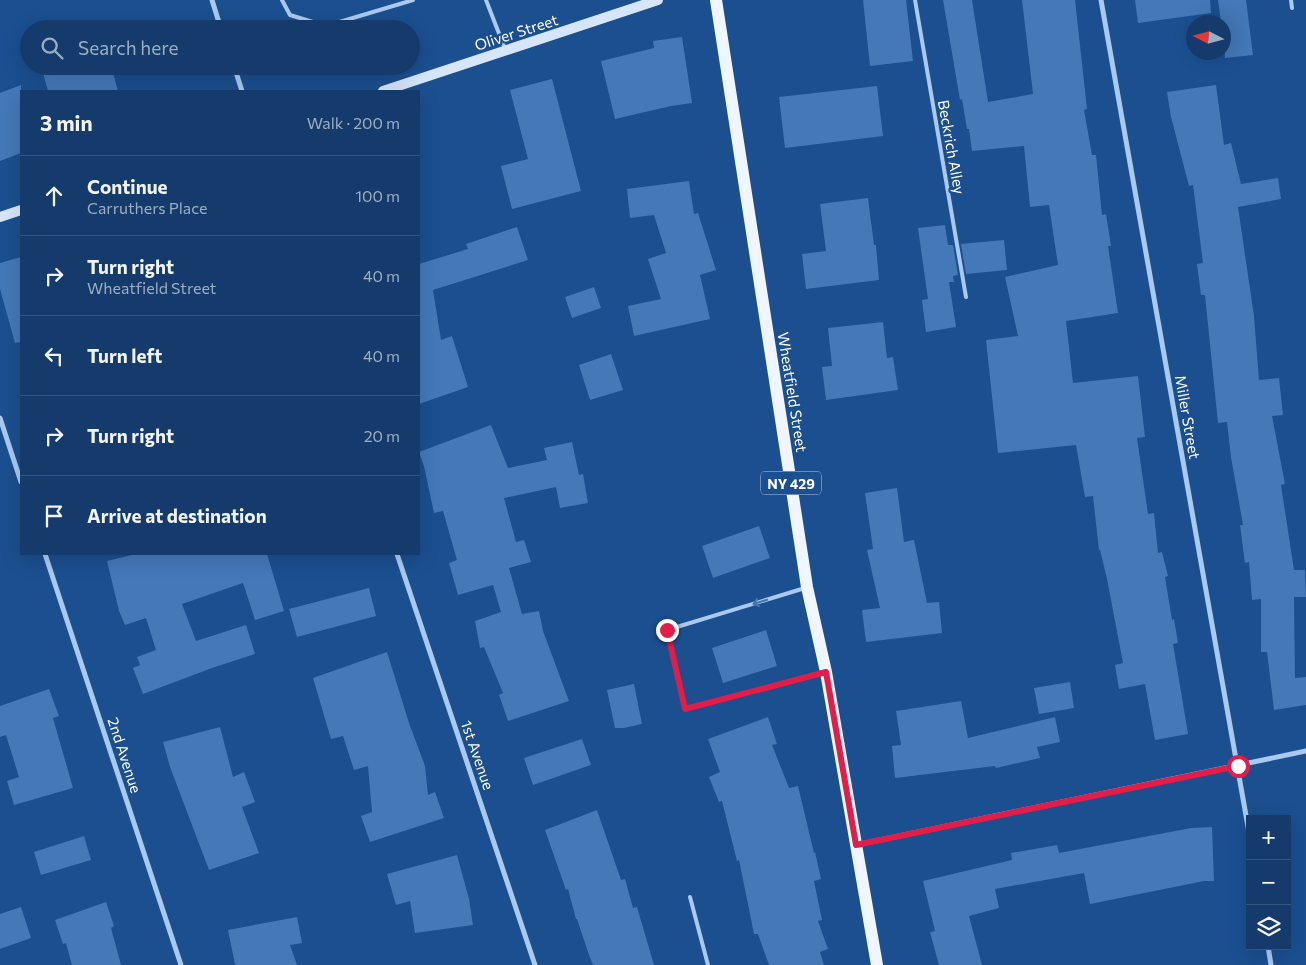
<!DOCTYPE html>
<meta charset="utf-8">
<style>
body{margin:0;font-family:Commissioner,sans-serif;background:#1d4271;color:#f1f3f6}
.controls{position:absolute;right:15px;bottom:15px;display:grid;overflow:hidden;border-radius:0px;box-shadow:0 5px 20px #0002}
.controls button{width:45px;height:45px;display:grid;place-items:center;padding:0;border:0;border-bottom:1px solid #33557e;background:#143b6b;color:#f1f3f6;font:25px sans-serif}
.compass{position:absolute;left:1186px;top:15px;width:45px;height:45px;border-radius:50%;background:#143b6b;box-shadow:0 5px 20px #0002;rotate:276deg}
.stop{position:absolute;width:15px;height:15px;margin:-11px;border:4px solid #e11d48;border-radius:50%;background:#fff}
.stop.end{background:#e11d48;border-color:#fff;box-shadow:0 1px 5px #0008}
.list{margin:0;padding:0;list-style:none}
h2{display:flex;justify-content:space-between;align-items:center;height:65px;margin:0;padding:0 20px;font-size:21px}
h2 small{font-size:16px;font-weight:400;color:#9dadc1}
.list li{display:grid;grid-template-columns:32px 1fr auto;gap:15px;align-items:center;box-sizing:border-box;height:80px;padding:0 20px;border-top:1px solid #33557e}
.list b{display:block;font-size:19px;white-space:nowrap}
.list p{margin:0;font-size:16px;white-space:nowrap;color:#9dadc1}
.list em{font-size:16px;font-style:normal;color:#9dadc1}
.icon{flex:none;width:28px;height:28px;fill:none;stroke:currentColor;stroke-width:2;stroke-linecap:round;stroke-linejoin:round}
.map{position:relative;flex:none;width:1306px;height:965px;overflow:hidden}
.search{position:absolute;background:#143b6b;box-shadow:0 5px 20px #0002;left:20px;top:20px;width:400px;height:55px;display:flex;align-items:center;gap:12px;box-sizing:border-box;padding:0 18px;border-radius:28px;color:#9dadc1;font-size:19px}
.panel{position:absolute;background:#143b6b;box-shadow:0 5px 20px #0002;left:20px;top:90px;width:400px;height:465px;border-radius:0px}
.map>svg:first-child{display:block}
.building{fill:#4478b7}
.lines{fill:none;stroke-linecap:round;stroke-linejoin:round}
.lane{stroke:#a9c9ee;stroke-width:4}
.street{stroke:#a9c9ee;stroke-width:5}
.secondary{stroke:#d6e6fa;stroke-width:10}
.primary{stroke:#f0f6ff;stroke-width:12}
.oneway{stroke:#4674ac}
.route{stroke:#e11d48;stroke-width:6}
.labels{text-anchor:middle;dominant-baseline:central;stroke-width:4.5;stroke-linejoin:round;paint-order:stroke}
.shield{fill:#1b4f8f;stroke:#bbcadd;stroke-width:1}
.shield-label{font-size:14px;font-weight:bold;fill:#fff}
.street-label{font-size:15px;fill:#fff;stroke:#1b4f8f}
</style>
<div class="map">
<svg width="1306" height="965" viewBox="0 0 1306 965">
<rect width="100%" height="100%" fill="#1b4f8f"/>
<g class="building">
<path d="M863,0H906L913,61L870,66Z"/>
<path d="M943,0H972L988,102L1033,94L1022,0H1075L1087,109L1084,110L1092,155H1096L1102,215L1106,214L1111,246H1108L1118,313L1066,321L1073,383L1138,376L1145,437L1137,438L1148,514L1154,513L1158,553L1162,552L1168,576L1165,577L1172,620L1174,619L1178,643L1173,644L1188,734L1155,740L1145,684L1119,689L1115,665L1123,663L1107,579L1100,550H1099L1093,496L1085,497L1076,445L998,453L986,340L1018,336L1005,277L1058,265L1049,205L1030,207L1024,146L972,151L969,129H967L962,99L960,100Z"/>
<path d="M1135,0H1210L1211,13L1138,23Z"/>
<path d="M1218,0H1246L1253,55L1225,58L1224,22H1221Z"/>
<path d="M682,37L692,103L671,106L615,119L601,61L654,48L653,41Z"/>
<path d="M41,66H111L118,91H48Z"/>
<path d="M552,79L581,191L512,209L501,166L528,159L510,90Z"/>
<path d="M21,85V153L0,161V93Z"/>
<path d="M1216,85L1224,145L1231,143L1241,184L1278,178L1281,199L1238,207L1254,316L1259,380L1279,378L1283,415L1272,416L1285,484L1281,485L1294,570H1305L1306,597H1294L1295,678L1306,677V705L1274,710L1267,652H1261V599L1252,600L1249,562L1245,563L1240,525H1243L1231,457L1227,422L1218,423L1205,295H1201L1197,264L1203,263L1193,185L1189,186L1171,117L1167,92Z"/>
<path d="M877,86L883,136L785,148L779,97Z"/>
<path d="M689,181L694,214L698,213L716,270L700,275L710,319L634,336L628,306L661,299L648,259L666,253L654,215L630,218L627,189Z"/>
<path d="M868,198L874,245H876L879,280L806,289L802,254L826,251L820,204Z"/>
<path d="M945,225L948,245H953L958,275L953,276L954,282H949L956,327L926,332L922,300L928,299L918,228Z"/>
<path d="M517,227L528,260L433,290L441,340L452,336L468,387L419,404V264L468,249L466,244Z"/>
<path d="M1004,240L1007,270L966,274L961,244Z"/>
<path d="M21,257V342L15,343L0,289V263Z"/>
<path d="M594,287L601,308L572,318L565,297Z"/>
<path d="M883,322L887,358L893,357L898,390L826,400L822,367L832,366L828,328Z"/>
<path d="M611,354L623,390L590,400L579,365Z"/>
<path d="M491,425L508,468L547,460L544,448L572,442L579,475L583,474L588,503L560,508L556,487L504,498L516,542L524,540L531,562L509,568L522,614L539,611L543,631L569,701L508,721L499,695L503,693L484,647L480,648L475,621L501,612L493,585L458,595L449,563L457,560L443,511L434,513L424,466L419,452Z"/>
<path d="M897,488L904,542L914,540L927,603L939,602L942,633L866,642L862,610L880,608L867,550L873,549L865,493Z"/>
<path d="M759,526L770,558L713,578L702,546Z"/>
<path d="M136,554H267L284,611L255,620L243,583L182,604L196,641L246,625L255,654L212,668L143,694L133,668L140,665L137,657L156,650L146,618L125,625L119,611L107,561Z"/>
<path d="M369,588L376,616L297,637L289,609Z"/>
<path d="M766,630L777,666L723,683L712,648Z"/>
<path d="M387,652L409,723L425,766L428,795L435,792L444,818L370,842L361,816L372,812L368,766L354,770L343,736L331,739L313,678Z"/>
<path d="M1070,682L1074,708L1039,714L1034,688Z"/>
<path d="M634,684L642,724L624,728H615L607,690Z"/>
<path d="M49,689L59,716L53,718L73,788L14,805L7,781L19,777L6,735L0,737V706Z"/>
<path d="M961,701L968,738L1055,717L1060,742L1037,747L1040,758L996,768L995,766L895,778L892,746L901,745L896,711Z"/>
<path d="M768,717L777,744L772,745L789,788L798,786L814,853L815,852L821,879L814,881L822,920L818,921L828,949L820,952L824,965H769L758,934H754L739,860L737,861L722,801L719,802L709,777L720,772L708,739Z"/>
<path d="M220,727L233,777L244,772L255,802L242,807L259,853L209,870L170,767L163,742Z"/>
<path d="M582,739L591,765L533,785L524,758Z"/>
<path d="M597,810L621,880L625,879L633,908L637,907L654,965H593L589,955L577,919H576L568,889L566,890L545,830Z"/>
<path d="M1212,827L1214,881H1204L1090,904L1084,873L995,889L999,908L969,916L982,965H939L930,932L935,931L923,881L1012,860L1011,853L1057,845L1059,853L1191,828Z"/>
<path d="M84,836L91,860L41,875L34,852Z"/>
<path d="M457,855L469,899L473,925L415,933L410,901L396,905L387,874Z"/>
<path d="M106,902L114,926L111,928L121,965H72L66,943L63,944L55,920Z"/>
<path d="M21,907L31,938L0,949V914Z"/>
<path d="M297,917L302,943L290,945L297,965H235L228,930Z"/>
</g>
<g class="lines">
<g class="lane">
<path d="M282,0L290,15L326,26L413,0"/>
<path d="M486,0L505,49"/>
<path d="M915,0L966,297"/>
<path d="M1291,0L1292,8"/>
<path d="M805,588L667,630L685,709L824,672"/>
<path d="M690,897L708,965"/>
</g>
<g class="street">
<path d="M212,0L221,29"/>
<path d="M1101,0L1250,838"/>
<path d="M234,66L242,91"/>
<path d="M0,418L21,482"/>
<path d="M45,554L181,965"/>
<path d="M397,554L535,965"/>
<path d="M856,845L1306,751"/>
<path d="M1268,946L1271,965"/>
</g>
<g class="secondary">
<path d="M383,91L658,0"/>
<path d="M0,217L21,210"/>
</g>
<path class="primary" d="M716,0L807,587L826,672L877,965"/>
</g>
<defs><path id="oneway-shaft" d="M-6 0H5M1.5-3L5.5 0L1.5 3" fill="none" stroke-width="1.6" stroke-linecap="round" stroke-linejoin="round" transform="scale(1.25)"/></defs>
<use class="oneway" href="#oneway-shaft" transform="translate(760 602) rotate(163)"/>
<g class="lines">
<path class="route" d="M667,630L685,709L826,672L856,845L1238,766"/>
</g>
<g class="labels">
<rect class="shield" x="761" y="471.5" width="60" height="23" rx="4"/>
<g class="shield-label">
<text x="791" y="483">NY 429</text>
</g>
<g class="street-label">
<text transform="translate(516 32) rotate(-18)">Oliver Street</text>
<text transform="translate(952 147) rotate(80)">Beckrich Alley</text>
<text transform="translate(793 392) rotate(81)">Wheatfield Street</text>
<text transform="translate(1188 417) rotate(80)">Miller Street</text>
<text transform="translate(125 755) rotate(72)">2nd Avenue</text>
<text transform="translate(478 755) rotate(71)">1st Avenue</text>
</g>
</g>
</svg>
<div class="controls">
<button>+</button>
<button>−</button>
<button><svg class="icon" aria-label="layers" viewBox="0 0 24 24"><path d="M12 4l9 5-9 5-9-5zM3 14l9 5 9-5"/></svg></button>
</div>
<svg class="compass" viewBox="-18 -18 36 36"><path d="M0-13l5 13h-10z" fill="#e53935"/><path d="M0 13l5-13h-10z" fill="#9dadc1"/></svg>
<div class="stop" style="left:1238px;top:766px"></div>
<div class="stop end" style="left:667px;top:630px"></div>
<div class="search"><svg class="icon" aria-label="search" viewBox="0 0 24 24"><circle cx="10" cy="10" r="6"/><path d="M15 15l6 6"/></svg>Search here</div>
<section class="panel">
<h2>3 min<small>Walk · 200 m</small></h2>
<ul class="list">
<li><svg class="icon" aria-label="ahead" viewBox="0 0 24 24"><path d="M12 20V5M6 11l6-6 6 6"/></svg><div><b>Continue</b><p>Carruthers Place</p></div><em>100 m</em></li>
<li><svg class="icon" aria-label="right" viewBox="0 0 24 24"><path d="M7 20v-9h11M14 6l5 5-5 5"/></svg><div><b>Turn right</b><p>Wheatfield Street</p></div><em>40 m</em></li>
<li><svg class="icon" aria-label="left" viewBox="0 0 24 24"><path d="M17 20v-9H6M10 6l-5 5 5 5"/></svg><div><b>Turn left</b></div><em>40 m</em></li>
<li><svg class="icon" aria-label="right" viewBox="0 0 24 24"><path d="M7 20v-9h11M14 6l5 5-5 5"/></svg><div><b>Turn right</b></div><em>20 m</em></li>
<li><svg class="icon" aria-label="arrive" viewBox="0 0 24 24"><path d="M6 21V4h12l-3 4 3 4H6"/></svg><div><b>Arrive at destination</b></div></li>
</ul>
</section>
</div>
